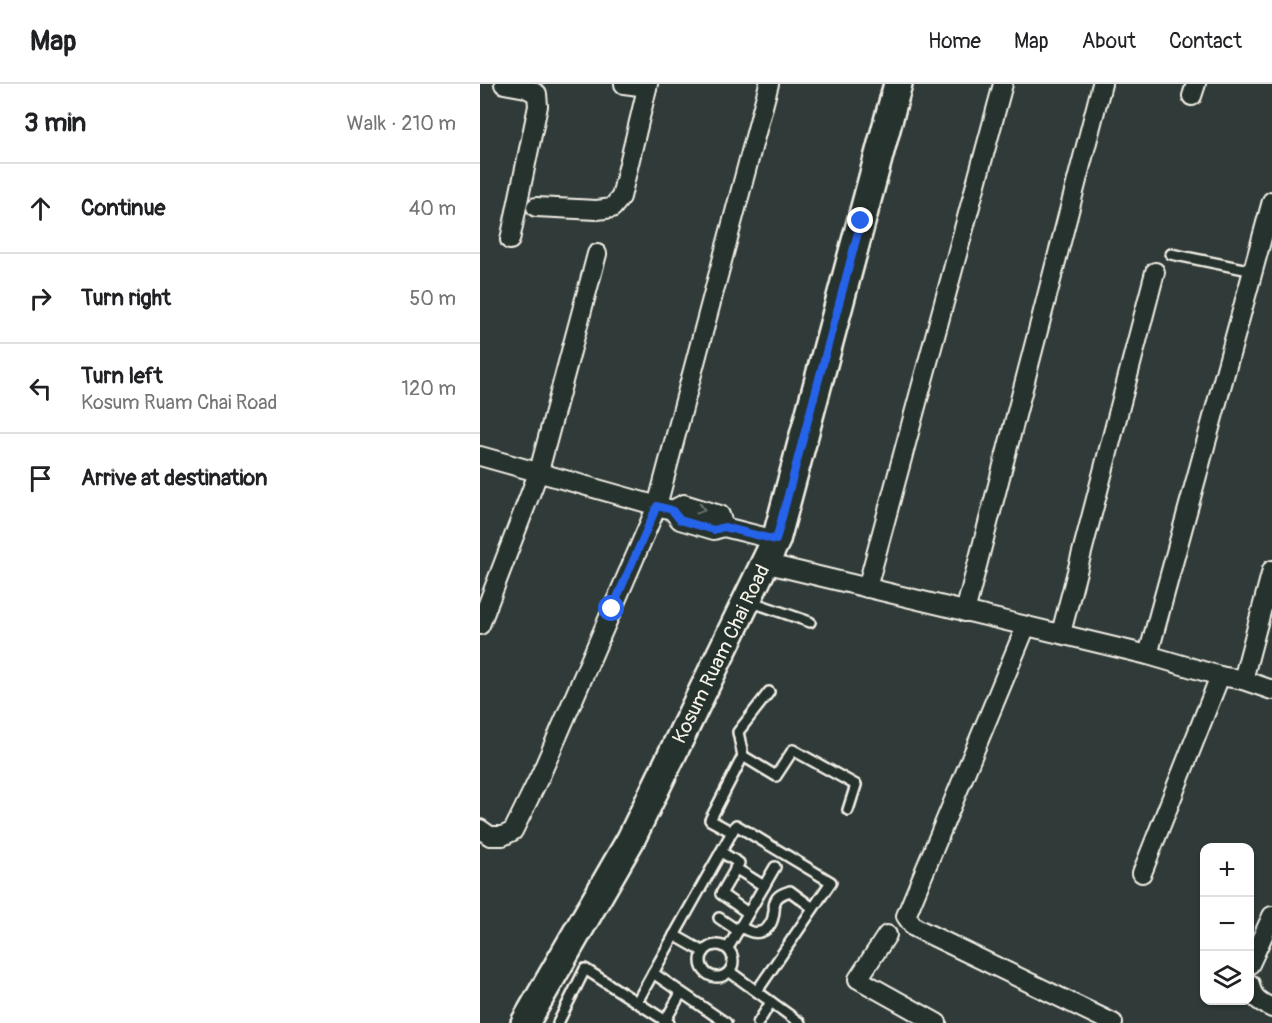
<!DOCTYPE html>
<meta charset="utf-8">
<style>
body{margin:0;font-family:Pangolin,sans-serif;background:#f6f6f6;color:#202124}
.controls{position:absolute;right:18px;bottom:18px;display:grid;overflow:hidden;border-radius:12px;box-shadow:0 2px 4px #0004}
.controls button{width:54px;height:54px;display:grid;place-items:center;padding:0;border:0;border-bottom:2px solid #e0e0e0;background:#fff;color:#202124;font:30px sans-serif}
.stop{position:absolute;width:18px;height:18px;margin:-14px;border:4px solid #2563eb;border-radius:50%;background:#fff}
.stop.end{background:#2563eb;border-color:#fff;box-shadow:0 2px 6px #0008}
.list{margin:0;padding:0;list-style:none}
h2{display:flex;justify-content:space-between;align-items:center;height:78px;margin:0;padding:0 24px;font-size:26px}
h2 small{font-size:20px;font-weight:400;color:#757577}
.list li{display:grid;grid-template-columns:39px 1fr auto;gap:18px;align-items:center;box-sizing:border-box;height:90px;padding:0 24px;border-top:2px solid #e0e0e0}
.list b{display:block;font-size:22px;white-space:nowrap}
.list p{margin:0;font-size:20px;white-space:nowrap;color:#757577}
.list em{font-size:20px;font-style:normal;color:#757577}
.icon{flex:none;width:33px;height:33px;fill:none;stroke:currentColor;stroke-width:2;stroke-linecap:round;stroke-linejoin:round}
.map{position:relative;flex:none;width:792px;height:939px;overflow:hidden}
header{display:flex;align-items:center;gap:36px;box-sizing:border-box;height:84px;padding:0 30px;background:#fff;border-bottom:2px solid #e0e0e0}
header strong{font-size:28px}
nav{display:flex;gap:33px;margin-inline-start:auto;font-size:21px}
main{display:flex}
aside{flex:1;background:#fff}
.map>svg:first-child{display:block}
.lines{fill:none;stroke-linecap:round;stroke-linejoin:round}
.lane-casing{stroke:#f4f1e8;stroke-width:14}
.street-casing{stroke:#f4f1e8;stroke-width:22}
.secondary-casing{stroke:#f4f1e8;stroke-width:32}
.lane{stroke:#26332d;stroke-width:9}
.street{stroke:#26332d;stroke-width:18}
.secondary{stroke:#26332d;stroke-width:27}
.oneway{stroke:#6e766e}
.route{stroke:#2563eb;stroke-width:8}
.labels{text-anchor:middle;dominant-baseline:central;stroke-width:5;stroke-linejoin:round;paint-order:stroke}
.street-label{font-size:20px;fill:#f4f1e8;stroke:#26332d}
</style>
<header>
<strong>Map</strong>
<nav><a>Home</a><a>Map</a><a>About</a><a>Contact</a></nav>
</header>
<main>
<aside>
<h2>3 min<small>Walk · 210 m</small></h2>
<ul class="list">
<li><svg class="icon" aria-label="ahead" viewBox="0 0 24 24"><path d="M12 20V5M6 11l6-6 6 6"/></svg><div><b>Continue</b></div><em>40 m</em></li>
<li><svg class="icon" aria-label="right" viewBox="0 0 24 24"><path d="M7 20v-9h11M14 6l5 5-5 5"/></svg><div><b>Turn right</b></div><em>50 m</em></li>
<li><svg class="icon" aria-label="left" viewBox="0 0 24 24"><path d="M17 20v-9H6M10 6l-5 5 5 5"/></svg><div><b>Turn left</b><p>Kosum Ruam Chai Road</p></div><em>120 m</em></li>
<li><svg class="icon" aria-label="arrive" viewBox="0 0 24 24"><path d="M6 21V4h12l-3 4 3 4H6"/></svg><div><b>Arrive at destination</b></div></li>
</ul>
</aside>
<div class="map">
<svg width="792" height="939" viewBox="0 0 792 939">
<rect width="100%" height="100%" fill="#303b39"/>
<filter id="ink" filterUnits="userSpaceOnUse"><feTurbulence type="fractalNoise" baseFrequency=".0167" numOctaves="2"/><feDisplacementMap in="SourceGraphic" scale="12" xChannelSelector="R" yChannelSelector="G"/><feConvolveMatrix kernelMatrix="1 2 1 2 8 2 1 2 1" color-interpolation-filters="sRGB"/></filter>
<g filter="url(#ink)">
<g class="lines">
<defs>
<g id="lane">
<path d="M691,170L774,187"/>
<path d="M269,517L330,538"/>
<path d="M263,672L296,692L313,666L376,701L368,726"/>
<path d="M252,748L230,736L263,672L258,648L289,608"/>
<path d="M241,768L259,779L241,810L268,829"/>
<path d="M255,784L284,802"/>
<path d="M239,834L258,847"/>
<path d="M260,842C276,854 292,849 294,827C295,822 293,823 295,818C297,811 304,809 310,807L333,824"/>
<path d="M194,851L224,868"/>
<circle cx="237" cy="877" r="16"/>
<path d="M248,864L295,783"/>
<path d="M250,888L320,939"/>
<path d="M157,918L173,889"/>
<path d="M78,939L105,885L189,939"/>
<path d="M184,939L201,909"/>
<path d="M246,939L173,889L256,741L351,798L277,907"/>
<path d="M278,939L291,918"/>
</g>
<g id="street">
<path d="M24,0L46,4L57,10L58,22L30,156"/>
<path d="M144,0L167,3"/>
<path d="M712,12L716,0"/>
<path d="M56,123L117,126L132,124L141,113L168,0"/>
<path d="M0,372L192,426L200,436L234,446L244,443L296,456"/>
<path d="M192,426L204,420L240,431L244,443"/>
<path d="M284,479L668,571L740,592L763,596L792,606"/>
<path d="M387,504L523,0"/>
<path d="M485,528L622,0"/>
<path d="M0,541L59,387L117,170"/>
<path d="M546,542L426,832L434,843L633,939"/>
<path d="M581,549L675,188"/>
<path d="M668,571L792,117"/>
<path d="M763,596L792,486"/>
<path d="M0,745L10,752H23L33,747L61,690L177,422L289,0"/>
<path d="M662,789L740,592"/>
<path d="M407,851L378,895L457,939"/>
<path d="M770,880L792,832"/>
<path d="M770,900C772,914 780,918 792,924"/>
</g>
<path id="secondary" d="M45,939L151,755L296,456L418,0"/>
</defs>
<use href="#lane" class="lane-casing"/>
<use href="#street" class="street-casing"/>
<use href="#secondary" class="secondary-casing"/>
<use href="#lane" class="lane"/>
<use href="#street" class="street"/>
<use href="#secondary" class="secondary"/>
</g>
<defs><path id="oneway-chevron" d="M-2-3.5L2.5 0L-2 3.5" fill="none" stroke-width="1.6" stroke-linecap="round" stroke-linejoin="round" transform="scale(1.5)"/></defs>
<use class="oneway" href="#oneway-chevron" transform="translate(221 425) rotate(17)"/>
</g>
<g class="lines" filter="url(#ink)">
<path class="route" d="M132,525L177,422L192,426L200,436L234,446L244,443L296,456L381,137"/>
</g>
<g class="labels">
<g class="street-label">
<text transform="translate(241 570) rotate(-64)">Kosum Ruam Chai Road</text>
</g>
</g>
</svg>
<div class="controls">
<button>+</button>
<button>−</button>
<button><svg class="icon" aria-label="layers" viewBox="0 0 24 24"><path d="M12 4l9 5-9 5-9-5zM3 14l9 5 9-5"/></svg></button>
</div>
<div class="stop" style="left:132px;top:525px"></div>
<div class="stop end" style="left:381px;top:137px"></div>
</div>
</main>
